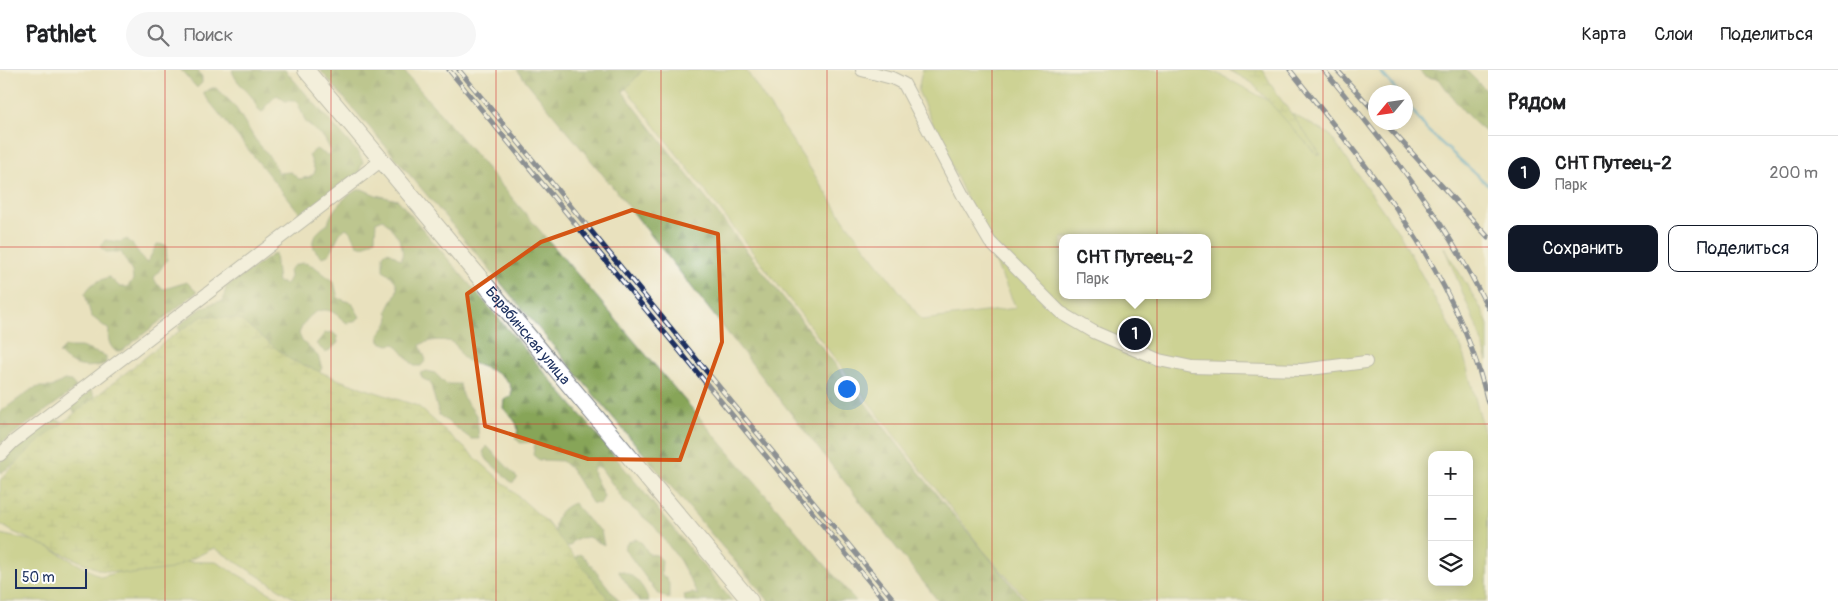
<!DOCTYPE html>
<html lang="ru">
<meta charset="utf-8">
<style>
body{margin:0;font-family:Pangolin,sans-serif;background:#f6f6f6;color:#202124}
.controls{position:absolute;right:15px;bottom:15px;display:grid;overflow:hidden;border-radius:10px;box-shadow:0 2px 12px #0003}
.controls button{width:45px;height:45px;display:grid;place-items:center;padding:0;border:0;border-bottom:1px solid #e0e0e0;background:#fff;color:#202124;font:25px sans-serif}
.compass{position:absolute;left:1368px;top:15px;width:45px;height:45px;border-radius:50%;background:#fff;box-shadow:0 2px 12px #0003;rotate:241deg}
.scale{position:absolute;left:15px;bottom:12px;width:72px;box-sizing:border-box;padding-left:5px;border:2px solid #1b2f5e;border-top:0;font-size:14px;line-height:18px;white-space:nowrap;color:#1b2f5e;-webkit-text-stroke:4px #fff;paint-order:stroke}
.you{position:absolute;left:846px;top:318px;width:18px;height:18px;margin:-12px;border:4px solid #fff;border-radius:50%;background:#1a73e8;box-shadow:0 0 0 8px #1a73e833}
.badge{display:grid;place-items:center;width:32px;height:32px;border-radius:50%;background:#111827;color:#fff;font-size:16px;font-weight:700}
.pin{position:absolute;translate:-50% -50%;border:2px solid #fff;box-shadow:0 1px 5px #0006}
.popup{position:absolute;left:1059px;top:164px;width:152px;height:65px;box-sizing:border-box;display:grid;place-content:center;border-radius:10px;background:#fff;filter:drop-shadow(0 1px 4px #0005);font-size:16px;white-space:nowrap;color:#757577}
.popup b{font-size:19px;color:#202124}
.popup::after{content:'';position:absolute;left:50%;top:100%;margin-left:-10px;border:10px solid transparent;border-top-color:#fff}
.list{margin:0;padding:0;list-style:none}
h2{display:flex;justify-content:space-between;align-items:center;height:65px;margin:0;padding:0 20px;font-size:21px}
h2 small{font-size:16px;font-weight:400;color:#757577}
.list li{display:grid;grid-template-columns:32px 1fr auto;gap:15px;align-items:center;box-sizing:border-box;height:75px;padding:0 20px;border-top:1px solid #e0e0e0}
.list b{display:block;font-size:19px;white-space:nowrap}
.list p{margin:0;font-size:16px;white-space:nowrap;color:#757577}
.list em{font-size:16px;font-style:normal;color:#757577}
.actions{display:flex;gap:10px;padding:15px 20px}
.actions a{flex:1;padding:11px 0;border:1px solid #111827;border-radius:10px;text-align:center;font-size:18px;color:#111827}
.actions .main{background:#111827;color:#fff}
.icon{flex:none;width:28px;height:28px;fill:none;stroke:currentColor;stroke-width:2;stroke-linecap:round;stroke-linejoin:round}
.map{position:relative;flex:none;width:1488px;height:531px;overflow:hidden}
header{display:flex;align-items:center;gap:30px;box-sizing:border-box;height:70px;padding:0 25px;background:#fff;border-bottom:1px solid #e0e0e0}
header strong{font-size:24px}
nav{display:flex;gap:28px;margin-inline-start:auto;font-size:18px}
.search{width:350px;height:45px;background:#f6f6f6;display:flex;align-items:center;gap:12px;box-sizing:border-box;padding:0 18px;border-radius:28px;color:#757577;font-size:19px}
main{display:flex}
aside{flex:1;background:#fff}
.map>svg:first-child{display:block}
.green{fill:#aabe62;stroke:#627660;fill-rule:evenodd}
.forest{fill:url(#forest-firs);stroke:#516a5b}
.wetland{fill:url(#wetland-marsh);stroke:#627660}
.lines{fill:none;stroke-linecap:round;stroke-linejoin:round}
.stream{stroke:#55a4cf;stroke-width:3}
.minor-casing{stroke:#82888e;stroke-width:14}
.major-casing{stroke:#82888e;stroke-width:18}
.minor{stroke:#fff;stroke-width:12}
.major{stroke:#fff;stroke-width:16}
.rail-casing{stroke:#1b2f5e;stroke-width:5}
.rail{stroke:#fff;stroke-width:3;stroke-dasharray:9;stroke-linecap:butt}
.marked{fill:none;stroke:#d45514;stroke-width:4;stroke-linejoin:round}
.grid{fill:none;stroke:#d62828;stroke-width:1;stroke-opacity:0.55}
.labels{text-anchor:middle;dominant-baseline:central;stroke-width:4.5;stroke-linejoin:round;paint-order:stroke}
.street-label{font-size:15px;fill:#1b2f5e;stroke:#fff}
</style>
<header>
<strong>Pathlet</strong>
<div class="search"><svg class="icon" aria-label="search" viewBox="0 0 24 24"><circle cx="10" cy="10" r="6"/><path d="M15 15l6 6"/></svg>Поиск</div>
<nav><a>Карта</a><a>Слои</a><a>Поделиться</a></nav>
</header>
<main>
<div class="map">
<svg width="1488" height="531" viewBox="0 0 1488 531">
<defs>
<pattern id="forest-firs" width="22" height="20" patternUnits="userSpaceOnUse" patternTransform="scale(1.25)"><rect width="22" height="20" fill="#87a558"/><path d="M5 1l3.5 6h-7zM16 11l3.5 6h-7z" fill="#6e874c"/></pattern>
<pattern id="wetland-marsh" width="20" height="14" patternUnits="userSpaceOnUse" patternTransform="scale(1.25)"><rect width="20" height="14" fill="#aabe62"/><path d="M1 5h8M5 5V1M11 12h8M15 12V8" fill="none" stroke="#8a9b54"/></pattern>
</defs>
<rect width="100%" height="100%" fill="#fff"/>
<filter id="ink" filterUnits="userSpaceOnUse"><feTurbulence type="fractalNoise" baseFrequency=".02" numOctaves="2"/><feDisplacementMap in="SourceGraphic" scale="10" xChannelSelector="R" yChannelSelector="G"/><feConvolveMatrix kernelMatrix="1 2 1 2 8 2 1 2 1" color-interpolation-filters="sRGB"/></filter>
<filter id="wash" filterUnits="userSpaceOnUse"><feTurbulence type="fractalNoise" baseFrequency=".0096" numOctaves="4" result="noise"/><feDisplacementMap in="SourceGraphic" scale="20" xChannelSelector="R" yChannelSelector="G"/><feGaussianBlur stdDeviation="1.12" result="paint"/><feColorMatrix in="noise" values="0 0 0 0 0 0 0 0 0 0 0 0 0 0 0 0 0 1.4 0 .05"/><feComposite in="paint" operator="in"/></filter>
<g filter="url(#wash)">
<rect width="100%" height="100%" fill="#e9e1be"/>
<g class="green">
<path d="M642,0H746L846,153L922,250L1016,238L918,21L922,0H1209L1221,5L1329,64L1399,163L1462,279L1488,376L1487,531H1028L983,480L621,12ZM1062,168H1208V225H1062ZM1432,385H1469V512H1432Z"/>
<path d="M1444,177L1483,242L1488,255V291L1477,258Z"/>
<path d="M0,464L39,472L101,507L156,491L216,492L284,531H0Z"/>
</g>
<g class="forest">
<path d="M181,0H198L202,7V13L197,18Z"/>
<path d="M232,0H285L359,84L363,92L359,102L302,146L204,25V22L212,18H216L234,35L255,69L272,90L278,103L291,102L299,109L308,107L314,104L315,101L309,85L316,79L327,85L330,84L331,81L324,68L306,53L297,31H285L277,25L265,37V40L262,42C255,38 256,32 251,26C244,17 235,12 232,0Z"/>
<path d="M320,0H403L856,531H769C617,356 472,175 320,0Z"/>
<path d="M517,0H643L623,22L937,425L1025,531H938L625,132Z"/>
<path d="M1419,0H1466L1488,22V64C1468,48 1454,31 1440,10L1424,6Z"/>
<path d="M362,119L376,125L398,130L595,362L732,531H685L684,525L692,523L698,525L680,491L654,456L625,432L600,397L593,398L594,405L604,426L601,434L592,433L572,400L562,391L539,390L533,385L535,372L520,373L515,368C523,355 511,347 503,338L504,330L511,326C516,304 481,298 466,290C459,286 459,275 451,272C442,269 428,270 420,275L426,290L421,296H414L395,274L388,275L380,272L379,265C385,257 392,251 387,241C396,221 406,216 383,200V185L388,181L401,190C407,174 393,160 383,149L376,152L375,169L363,177L357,175L351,162L346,158L340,163L329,185L322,187C305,174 314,163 328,154C330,140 349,121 362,119Z"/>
<path d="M127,169C136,176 139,186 147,193L157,174L166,175L167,190L154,208L157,214L164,219L187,212L197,222L122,281H115C109,275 107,269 109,260L91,246L85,224C90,213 98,211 109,207L120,217H127L133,210L132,202L121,182H106L100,177L105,170L120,172Z"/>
<path d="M275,183L278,212L286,214L290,207L289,200C306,183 319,201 334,212L338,228L352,233L360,247L354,252L347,253C342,250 335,242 330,241C315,236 303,252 299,264L302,271L318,286L322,298L318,304L181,263L178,257C190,245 206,233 223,231L226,217Z"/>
<path d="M332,262L337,266L338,273L326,283L316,274L325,263Z"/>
<path d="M65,277H81L106,286V294C86,299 73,298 59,283Z"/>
<path d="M427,301L435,303L446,314H460L463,327L477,346L479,369H471L439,345L430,312L423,309L420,303Z"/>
<path d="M64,310L71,311L77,318L0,374V342L32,319L39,317H52Z"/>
<path d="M91,320L98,332L79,350L72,338L74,333Z"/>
<path d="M50,349H55L64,352L65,356L21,390L0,403V392L22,370Z"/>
<path d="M487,376L518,408L512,413L487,390L483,382Z"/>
<path d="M574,433L589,451L601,461L604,475L588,467L574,470L570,476H563C560,472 555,466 555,461C553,448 562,437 574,433Z"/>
<path d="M636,469L642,473L649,484L657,485L662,490L661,505L667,508L669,514V529L657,523L624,478L628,472Z"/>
<path d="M580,484L586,489L619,531H609L574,488Z"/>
<path d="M618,501C633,502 645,517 649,531H639Z"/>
</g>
<g class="wetland">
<path d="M1229,0H1263L1275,21L1321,85L1316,84L1252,13Z"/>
<path d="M203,246L239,249L291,290L345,312L418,336L546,451L610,531H298L214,478L171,499L132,504L100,500L13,462L0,454V410L32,377L172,266Z"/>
</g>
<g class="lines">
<g class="stream">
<path d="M1379,0L1398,22"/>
<path d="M1406,32L1427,60L1488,115"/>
</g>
</g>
</g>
<g filter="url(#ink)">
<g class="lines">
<defs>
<g id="minor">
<path d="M862,0L892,8L904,14L967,133L990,172L1060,242L1094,262L1159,290L1192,297L1302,300L1366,292"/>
<path d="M0,385L13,372L382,90"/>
</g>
<g id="major">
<path id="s1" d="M306,0L750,531"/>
</g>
</defs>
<use href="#minor" class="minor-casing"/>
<use href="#major" class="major-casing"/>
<use href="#minor" class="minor"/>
<use href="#major" class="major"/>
<defs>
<g id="rail">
<path d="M449,0L885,531"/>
<path d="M459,0L895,531"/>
<path d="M1290,0C1371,102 1458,203 1488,333"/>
<path d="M1324,0C1387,76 1444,148 1488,238"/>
<path d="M1337,0L1376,43"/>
<path d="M1384,52L1488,167"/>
</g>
</defs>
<use href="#rail" class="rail-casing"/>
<use href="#rail" class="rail"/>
</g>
</g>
<path d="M0 0H1488V531H0ZM632,140L718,164L722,272L680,390L588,389L485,356L467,224L541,172Z" fill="#e9e1be" fill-opacity=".55" fill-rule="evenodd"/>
<path class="marked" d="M632,140L718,164L722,272L680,390L588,389L485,356L467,224L541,172Z"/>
<path class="grid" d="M165,0V531M331,0V531M496,0V531M661,0V531M827,0V531M992,0V531M1157,0V531M1323,0V531M0,177H1488M0,354H1488"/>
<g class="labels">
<g class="street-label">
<text stroke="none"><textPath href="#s1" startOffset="346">Барабинская улица</textPath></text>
</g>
</g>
</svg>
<div class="controls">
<button>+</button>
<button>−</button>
<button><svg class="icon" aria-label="layers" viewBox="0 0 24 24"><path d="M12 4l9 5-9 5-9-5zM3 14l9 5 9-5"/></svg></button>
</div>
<svg class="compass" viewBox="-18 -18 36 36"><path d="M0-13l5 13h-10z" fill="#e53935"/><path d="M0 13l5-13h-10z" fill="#757577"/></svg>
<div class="scale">50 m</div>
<div class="you"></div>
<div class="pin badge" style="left:1135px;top:264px">1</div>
<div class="popup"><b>СНТ Путеец-2</b>Парк</div>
</div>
<aside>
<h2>Рядом<small></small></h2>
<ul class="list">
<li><span class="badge">1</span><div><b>СНТ Путеец-2</b><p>Парк</p></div><em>200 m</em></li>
</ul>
<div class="actions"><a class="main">Сохранить</a><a>Поделиться</a></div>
</aside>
</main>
